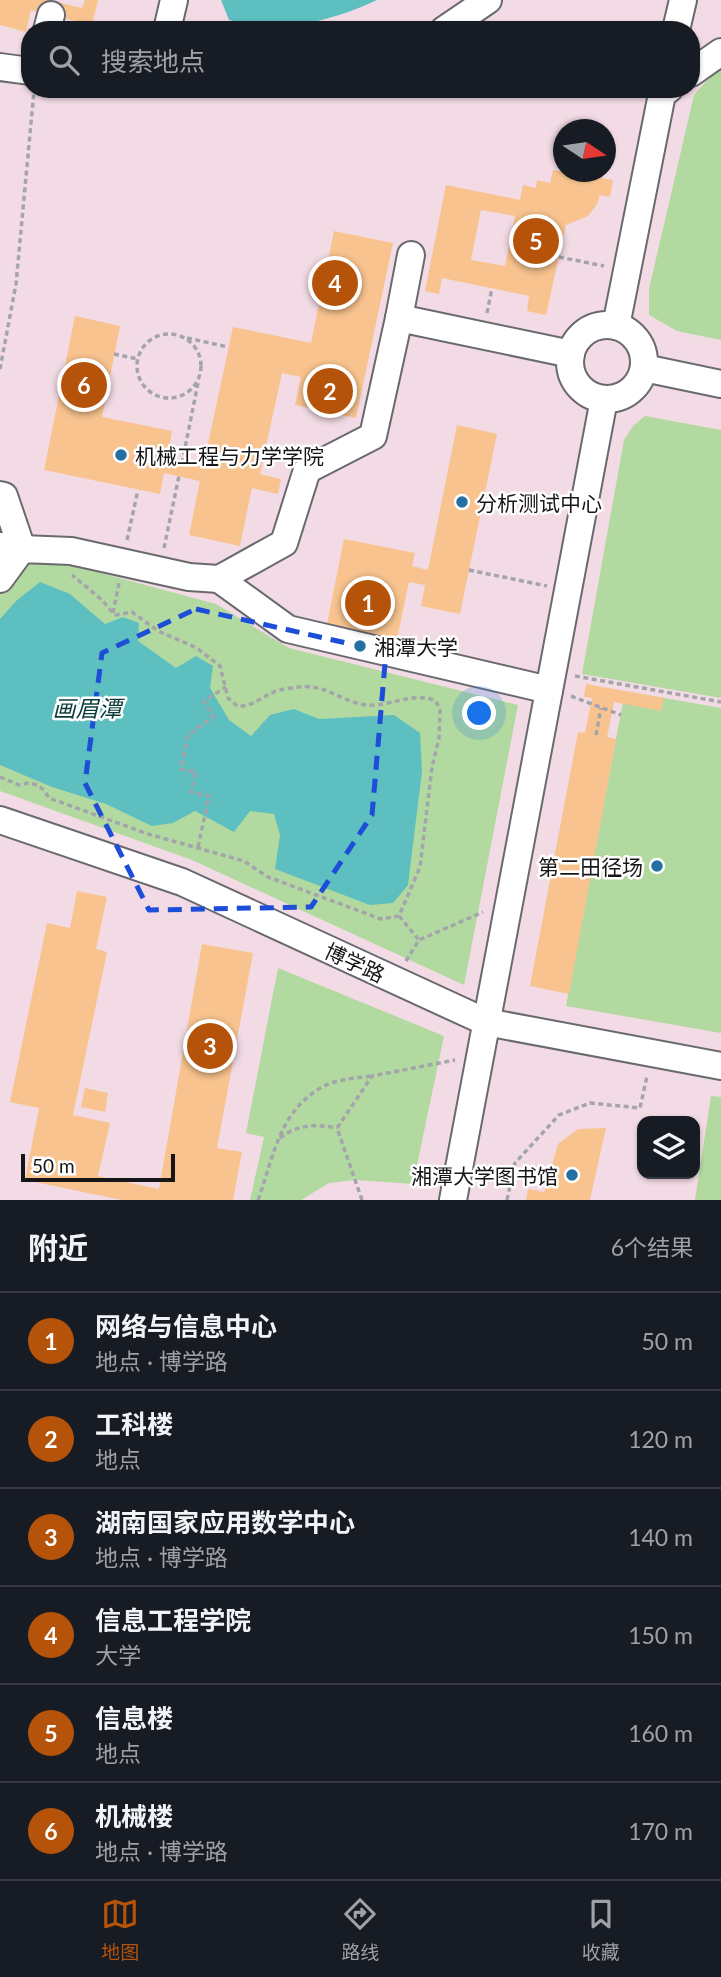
<!DOCTYPE html>
<html lang="zh">
<meta charset="utf-8">
<style>
body{margin:0;font-family:Lato,"Noto Sans SC",sans-serif;background:#20242c;color:#f1f3f6}
.controls{position:absolute;right:21px;bottom:21px;display:grid;overflow:hidden;border-radius:14px;box-shadow:0 2px 5px #0004}
.controls button{width:63px;height:63px;display:grid;place-items:center;padding:0;border:0;border-bottom:2px solid #363941;background:#171b24;color:#f1f3f6;font:35px sans-serif}
.compass{position:absolute;left:553px;top:119px;width:63px;height:63px;border-radius:50%;background:#171b24;box-shadow:0 2px 5px #0004;rotate:103deg}
.scale{position:absolute;left:21px;bottom:18px;width:154px;box-sizing:border-box;padding-left:7px;border:4px solid #161618;border-top:0;font-size:19px;line-height:24px;white-space:nowrap;color:#161618;-webkit-text-stroke:5px #fff;paint-order:stroke}
.you{position:absolute;left:480px;top:714px;width:24px;height:24px;margin:-18px;border:5px solid #fff;border-radius:50%;background:#1a73e8;box-shadow:0 0 0 10px #1a73e833}
.badge{display:grid;place-items:center;width:46px;height:46px;border-radius:50%;background:#b45309;color:#fff;font-size:23px;font-weight:700}
.pin{position:absolute;translate:-50% -50%;border:4px solid #fff;box-shadow:0 2px 7px #0006}
.list{margin:0;padding:0;list-style:none}
h2{display:flex;justify-content:space-between;align-items:center;height:91px;margin:0;padding:0 28px;font-size:30px}
h2 small{font-size:23px;font-weight:400;color:#9ea1a6}
.list li{display:grid;grid-template-columns:46px 1fr auto;gap:21px;align-items:center;box-sizing:border-box;height:98px;padding:0 28px;border-top:2px solid #363941}
.list b{display:block;font-size:26px;white-space:nowrap}
.list p{margin:0;font-size:23px;white-space:nowrap;color:#9ea1a6}
.list em{font-size:23px;font-style:normal;color:#9ea1a6}
.icon{flex:none;width:38px;height:38px;fill:none;stroke:currentColor;stroke-width:2;stroke-linecap:round;stroke-linejoin:round}
.map{position:relative;flex:none;width:721px;height:1200px;overflow:hidden}
.search{position:absolute;background:#171b24;box-shadow:0 2px 5px #0004;left:21px;right:21px;top:21px;height:77px;display:flex;align-items:center;gap:18px;box-sizing:border-box;padding:0 24px;border-radius:28px;color:#9ea1a6;font-size:26px}
.sheet{height:679px;background:#171b24}
nav{display:flex;justify-content:space-around;align-items:center;box-sizing:border-box;height:98px;border-top:2px solid #363941;background:#171b24;font-size:19px;color:#9ea1a6}
nav a{display:grid;justify-items:center;gap:4px}
nav .on{color:#b45309}
.map>svg:first-child{display:block}
.education{fill:#f3dbe5;fill-rule:evenodd}
.green{fill:#b2d9a0}
.water{fill:#5dbfbf}
.building{fill:#f8c38e;fill-rule:evenodd}
.lines{fill:none;stroke-linecap:round;stroke-linejoin:round}
.minor-casing{stroke:#696970;stroke-width:30}
.path{stroke:#a4a4ab;stroke-width:3.5;stroke-dasharray:5 3.5;stroke-linecap:butt}
.minor{stroke:#fff;stroke-width:26}
.marked{fill:none;stroke:#1d4ed8;stroke-width:5;stroke-dasharray:14 9;stroke-linejoin:round}
.poi-dot{fill:#2570a3;stroke:#fff;stroke-width:2.5}
.labels{text-anchor:middle;dominant-baseline:central;stroke-width:5;stroke-linejoin:round;paint-order:stroke}
.poi-label{font-size:21px;fill:#161618;stroke:#fff;text-anchor:start}
.street-label{font-size:21px;fill:#161618;stroke:#fff}
.water-label{font-size:23px;font-style:italic;fill:#0a3a3a;stroke:#fff}
</style>
<div class="map">
<svg width="721" height="1200" viewBox="0 0 721 1200">
<rect width="100%" height="100%" fill="#ebebf4"/>
<path class="education" d="M0,0H721V1200H0ZM30,30H691V89H30ZM564,130H606V172H564ZM642,1121H695V1174H642Z"/>
<g class="green">
<path d="M721,64V340L677,331L649,315V289L694,95Z"/>
<path d="M645,416L721,430V698L582,674L624,440L633,426Z"/>
<path d="M51,562L71,565L216,604L289,648L518,705L464,985L192,860L0,791V595L24,563Z"/>
<path d="M625,691L721,708V1033L566,1006Z"/>
<path d="M278,968L444,1036L413,1184L356,1180L329,1183L301,1200H250L264,1137L246,1133Z"/>
<path d="M711,1096L721,1097V1200H695Z"/>
</g>
<g class="water">
<path d="M221,0H377C347,15 295,30 261,27C250,26 239,22 229,20Z"/>
<path d="M40,582L70,594L105,624L123,617L139,623L138,641L176,668L196,656L213,666L210,688L229,720L251,736L270,715L294,709L319,719L394,715L420,733L422,771L408,885L393,903L370,905L275,869L280,835L274,814L250,811L234,832L195,811L173,823L152,826L106,804L52,787L0,765V619L16,601Z"/>
</g>
<g class="building">
<path d="M0,0H48L82,8L85,0H98L92,25L31,10L26,32L0,25Z"/>
<path d="M553,170L613,180L610,197L600,195L597,204L588,216L566,225L546,315L527,311L529,296L442,278L439,294L425,291L446,185L520,200L523,185L536,188L537,180L550,183ZM481,210L515,216L505,266L471,260Z"/>
<path d="M334,231L393,243L356,418L295,405L301,377L282,373L260,474L281,479L278,494L252,488L240,546L189,535L200,481L164,473L160,494L44,470L75,316L120,326L102,417L172,431L167,460L203,467L233,327L311,343Z"/>
<path d="M457,425L497,434L460,614L421,606L425,585L409,582L397,639L327,624L344,539L415,553L412,566L428,570Z"/>
<path d="M586,684L664,698L661,711L614,702L607,737L616,739L569,994L530,986L578,732L585,733L592,698L584,697Z"/>
<path d="M77,891L107,897L96,949L107,952L73,1115L110,1123L98,1176L159,1189L202,944L253,953L217,1148L242,1152L233,1200H122L25,1180L39,1108L10,1102L47,923L70,928Z"/>
<path d="M85,1088L108,1093L105,1112L81,1107Z"/>
<path d="M606,1128L590,1200H526L528,1189L544,1192L558,1144L578,1129Z"/>
</g>
<g class="lines">
<defs>
<g id="minor">
<path d="M47,30L51,15"/>
<path d="M167,30L174,0"/>
<path d="M444,30L488,0"/>
<path d="M676,30L683,0"/>
<path d="M0,67L30,71"/>
<path d="M691,73L721,52"/>
<path d="M399,318L571,354"/>
<circle cx="607" cy="362" r="37"/>
<path d="M616,326L662,94L669,89"/>
<path d="M644,368L721,384"/>
<path d="M0,495L4,496L22,549L0,546"/>
<path d="M0,579L22,549L71,551L189,577L219,579"/>
<path d="M219,579L284,543L307,470L373,436L399,318L411,255"/>
<path d="M219,579L288,629L549,690"/>
<path d="M0,820L182,882L486,1022L721,1066"/>
<path d="M453,1200L604,399"/>
</g>
</defs>
<use href="#minor" class="minor-casing"/>
<g class="path">
<path d="M559,257L604,266"/>
<path d="M487,313L492,288"/>
<circle cx="169" cy="366" r="32"/>
<path d="M187,338L228,347"/>
<path d="M114,354L138,359"/>
<path d="M0,369L16,284L34,91"/>
<path d="M182,463L198,383"/>
<path d="M127,540L138,490"/>
<path d="M164,548L179,476"/>
<path d="M469,570L547,586"/>
<path d="M113,613L119,583"/>
<path d="M575,676L721,702"/>
<path d="M571,696L621,715"/>
<path d="M596,735L601,708"/>
<path d="M0,777L19,785L29,783L37,785L44,790L49,798L148,834L244,861L268,877L381,919L399,916L420,867L432,767L439,738L440,710L436,701C411,690 386,710 361,704C337,699 326,684 298,687C291,688 283,689 276,691C261,697 253,707 237,706L228,698L220,666L197,648L158,631L132,612L116,615L113,613L102,600L72,575"/>
<path d="M198,847L209,796L191,792L196,772L181,769L188,735L213,717L204,701L226,687"/>
<path d="M399,916L419,940"/>
<path d="M406,961L419,940L483,912"/>
<path d="M280,1138C298,1124 315,1124 337,1128"/>
<path d="M258,1200C274,1156 279,1110 324,1086C337,1079 357,1078 372,1076"/>
<path d="M362,1200L337,1128L372,1076L455,1060"/>
<path d="M507,1200L515,1163L559,1115L590,1103L640,1108L647,1076"/>
</g>
<use href="#minor" class="minor"/>
</g>
<path class="marked" d="M196,609L386,652L372,815L311,907L149,910L85,783L102,653Z"/>
<g class="poi-dot">
<circle cx="121" cy="455" r="7"/>
<circle cx="462" cy="502" r="7"/>
<circle cx="360" cy="646" r="7"/>
<circle cx="657" cy="866" r="7"/>
<circle cx="572" cy="1175" r="7"/>
</g>
<g class="labels">
<g class="poi-label">
<text x="135" y="455">机械工程与力学学院</text>
<text x="476" y="502">分析测试中心</text>
<text x="374" y="646">湘潭大学</text>
<text x="643" y="866" text-anchor="end">第二田径场</text>
<text x="558" y="1175" text-anchor="end">湘潭大学图书馆</text>
</g>
<g class="street-label">
<text transform="translate(355 962) rotate(25)">博学路</text>
</g>
<g class="water-label">
<text x="87" y="708">画眉潭</text>
</g>
</g>
</svg>
<div class="controls">
<button><svg class="icon" aria-label="layers" viewBox="0 0 24 24"><path d="M12 4l9 5-9 5-9-5zM3 14l9 5 9-5"/></svg></button>
</div>
<svg class="compass" viewBox="-18 -18 36 36"><path d="M0-13l5 13h-10z" fill="#e53935"/><path d="M0 13l5-13h-10z" fill="#9ea1a6"/></svg>
<div class="scale">50 m</div>
<div class="you"></div>
<div class="pin badge" style="left:368px;top:603px">1</div>
<div class="pin badge" style="left:330px;top:391px">2</div>
<div class="pin badge" style="left:210px;top:1046px">3</div>
<div class="pin badge" style="left:335px;top:283px">4</div>
<div class="pin badge" style="left:536px;top:241px">5</div>
<div class="pin badge" style="left:84px;top:385px">6</div>
<div class="search"><svg class="icon" aria-label="search" viewBox="0 0 24 24"><circle cx="10" cy="10" r="6"/><path d="M15 15l6 6"/></svg>搜索地点</div>
</div>
<section class="sheet">
<h2>附近<small>6个结果</small></h2>
<ul class="list">
<li><span class="badge">1</span><div><b>网络与信息中心</b><p>地点 · 博学路</p></div><em>50 m</em></li>
<li><span class="badge">2</span><div><b>工科楼</b><p>地点</p></div><em>120 m</em></li>
<li><span class="badge">3</span><div><b>湖南国家应用数学中心</b><p>地点 · 博学路</p></div><em>140 m</em></li>
<li><span class="badge">4</span><div><b>信息工程学院</b><p>大学</p></div><em>150 m</em></li>
<li><span class="badge">5</span><div><b>信息楼</b><p>地点</p></div><em>160 m</em></li>
<li><span class="badge">6</span><div><b>机械楼</b><p>地点 · 博学路</p></div><em>170 m</em></li>
</ul>
</section>
<nav>
<a class="on"><svg class="icon" aria-label="map" viewBox="0 0 24 24"><path d="M3 6l6-2 6 2 6-2v14l-6 2-6-2-6 2zM9 4v14M15 6v14"/></svg>地图</a>
<a><svg class="icon" aria-label="directions" viewBox="0 0 24 24"><path d="M12 3l9 9-9 9-9-9zM9 14v-3h6M13 9l2 2-2 2"/></svg>路线</a>
<a><svg class="icon" aria-label="saved" viewBox="0 0 24 24"><path d="M7 4h10v16l-5-4-5 4z"/></svg>收藏</a>
</nav>
